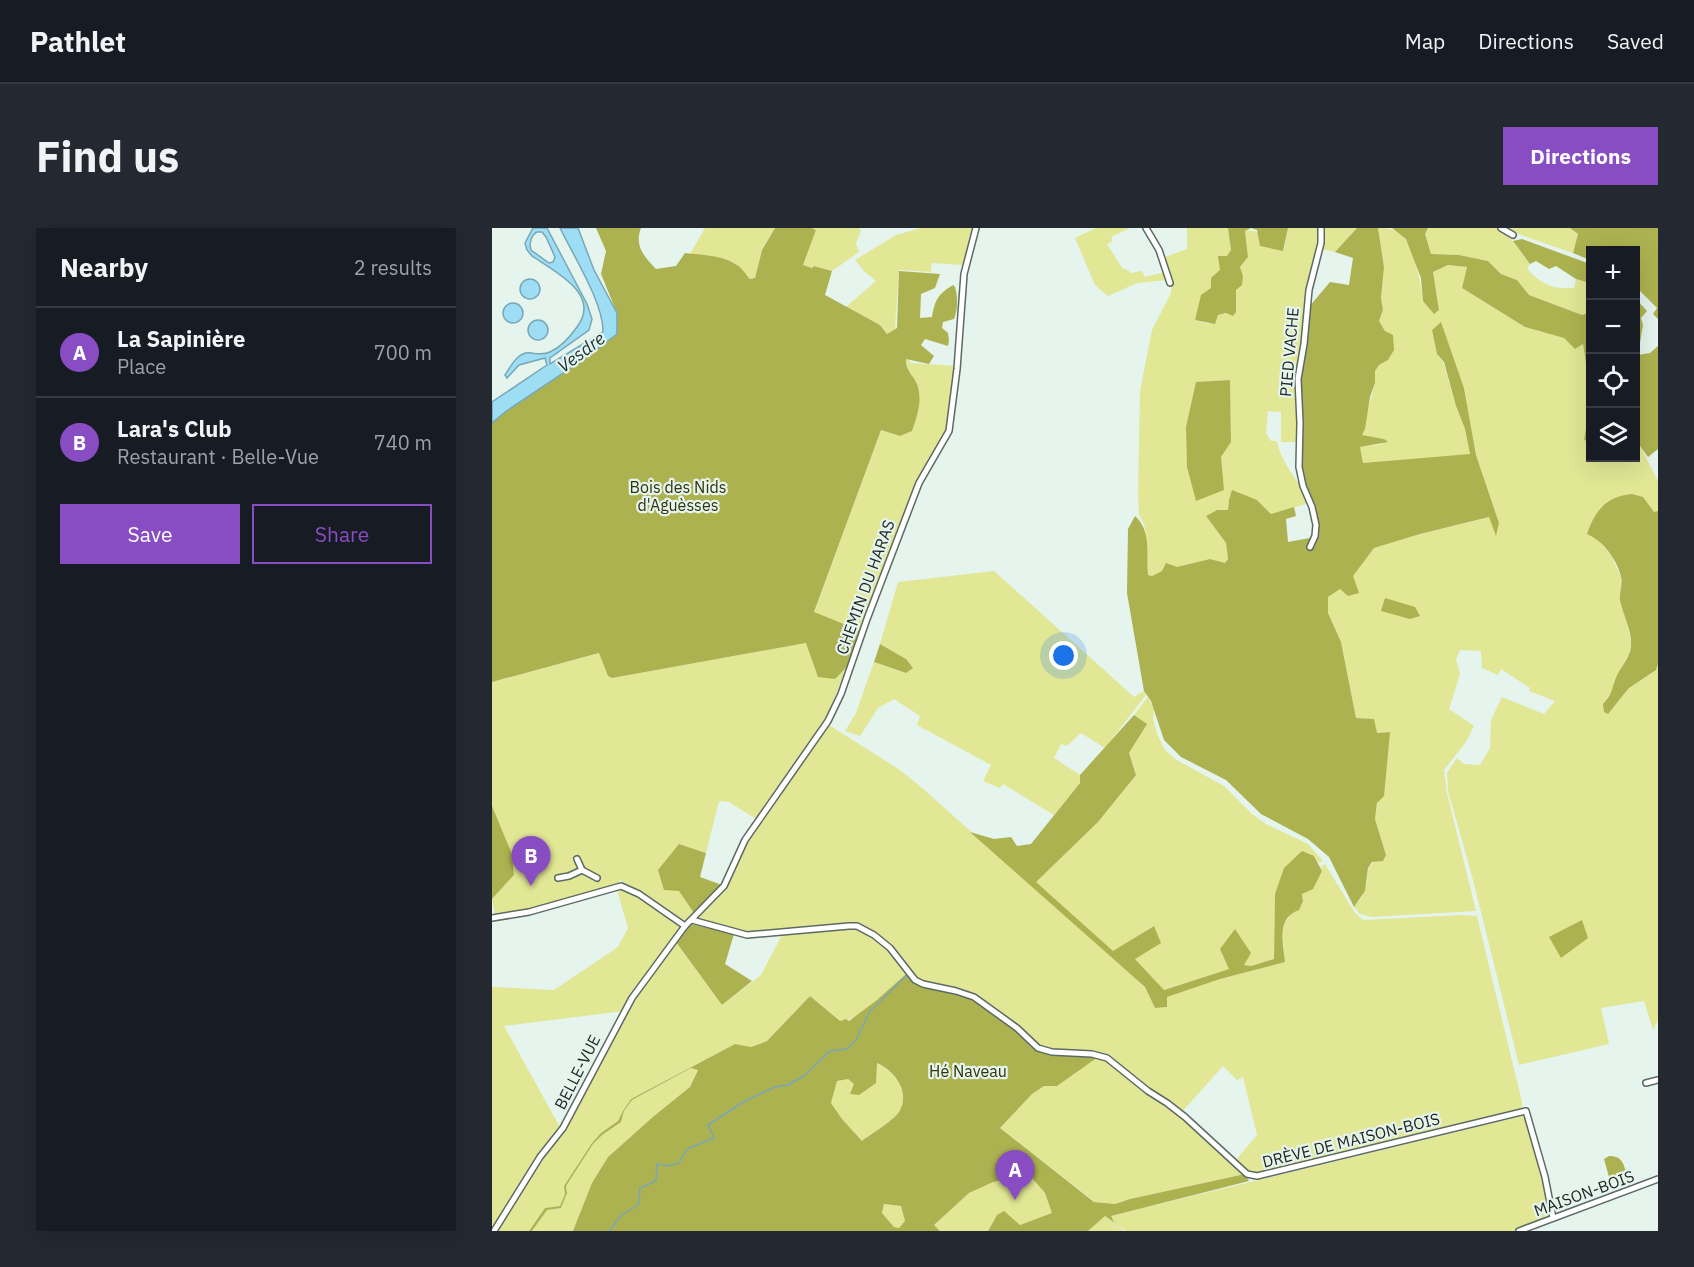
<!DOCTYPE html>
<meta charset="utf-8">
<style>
body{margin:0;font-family:"IBM Plex Sans",sans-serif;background:#242831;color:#f1f3f6}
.controls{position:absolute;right:18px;top:18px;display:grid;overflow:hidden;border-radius:0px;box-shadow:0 6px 24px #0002}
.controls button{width:54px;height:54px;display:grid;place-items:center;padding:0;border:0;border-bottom:2px solid #363941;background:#171b24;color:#f1f3f6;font:30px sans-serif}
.you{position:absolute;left:572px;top:428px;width:21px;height:21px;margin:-15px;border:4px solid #fff;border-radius:50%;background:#1a73e8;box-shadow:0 0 0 9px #1a73e833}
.badge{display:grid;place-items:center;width:39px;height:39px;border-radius:50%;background:#884cc3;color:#fff;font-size:20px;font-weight:700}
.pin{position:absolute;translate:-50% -50px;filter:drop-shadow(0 2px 3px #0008)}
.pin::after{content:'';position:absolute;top:32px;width:21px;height:18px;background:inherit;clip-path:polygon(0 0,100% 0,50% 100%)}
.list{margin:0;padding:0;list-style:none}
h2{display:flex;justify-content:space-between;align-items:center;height:78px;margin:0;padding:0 24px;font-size:26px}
h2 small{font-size:20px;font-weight:400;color:#9ea1a6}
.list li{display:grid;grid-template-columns:39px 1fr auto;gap:18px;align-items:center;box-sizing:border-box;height:90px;padding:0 24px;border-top:2px solid #363941}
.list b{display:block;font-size:22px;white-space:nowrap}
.list p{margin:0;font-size:20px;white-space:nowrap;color:#9ea1a6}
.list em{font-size:20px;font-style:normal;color:#9ea1a6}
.actions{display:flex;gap:12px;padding:18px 24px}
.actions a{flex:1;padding:14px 0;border:2px solid #884cc3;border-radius:0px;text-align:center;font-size:21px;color:#884cc3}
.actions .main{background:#884cc3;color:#fff}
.icon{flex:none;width:33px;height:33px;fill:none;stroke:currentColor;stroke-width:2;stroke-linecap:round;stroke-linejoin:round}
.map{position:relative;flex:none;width:1166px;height:1003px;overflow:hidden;border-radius:0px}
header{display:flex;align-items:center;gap:36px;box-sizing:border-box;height:84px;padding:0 30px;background:#171b24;border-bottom:2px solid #363941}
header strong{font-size:28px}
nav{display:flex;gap:33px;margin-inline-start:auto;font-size:21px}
.intro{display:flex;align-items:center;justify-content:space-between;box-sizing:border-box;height:144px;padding:0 36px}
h1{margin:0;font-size:42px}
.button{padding:15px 27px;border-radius:0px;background:#884cc3;color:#fff;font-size:21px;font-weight:700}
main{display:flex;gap:36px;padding:0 36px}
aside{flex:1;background:#171b24;border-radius:0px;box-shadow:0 6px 24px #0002}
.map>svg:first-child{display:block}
.green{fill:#e2e795;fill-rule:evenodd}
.forest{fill:#adb250;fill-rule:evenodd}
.water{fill:#9ddef5;stroke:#78a7b7;stroke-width:1.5;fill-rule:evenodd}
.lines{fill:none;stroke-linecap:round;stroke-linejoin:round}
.stream{stroke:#78a7b7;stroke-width:1.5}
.minor-casing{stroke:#5c6a64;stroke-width:8}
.minor{stroke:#fff;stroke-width:5}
.labels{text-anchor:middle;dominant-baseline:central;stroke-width:4.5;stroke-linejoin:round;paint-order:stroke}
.street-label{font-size:16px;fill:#222825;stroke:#e5f4ed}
.park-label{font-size:16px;fill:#313308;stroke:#e5f4ed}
.water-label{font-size:18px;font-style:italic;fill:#182d34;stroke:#e5f4ed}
</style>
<header>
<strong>Pathlet</strong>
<nav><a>Map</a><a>Directions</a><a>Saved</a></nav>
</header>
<div class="intro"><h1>Find us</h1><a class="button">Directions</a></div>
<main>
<aside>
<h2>Nearby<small>2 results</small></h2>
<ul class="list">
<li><span class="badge">A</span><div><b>La Sapinière</b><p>Place</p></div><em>700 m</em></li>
<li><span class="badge">B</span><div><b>Lara's Club</b><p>Restaurant · Belle-Vue</p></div><em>740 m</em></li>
</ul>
<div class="actions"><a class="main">Save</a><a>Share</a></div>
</aside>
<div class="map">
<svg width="1166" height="1003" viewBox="0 0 1166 1003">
<rect width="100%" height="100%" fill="#e5f4ed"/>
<g class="green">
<path d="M213,0H283L270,21L263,50L258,51C252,46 248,38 241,34C228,28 212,28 198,26Z"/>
<path d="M320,0H367L369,3L364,15L367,24L340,43L323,38L320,40L311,37L324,2Z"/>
<path d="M429,0H482L471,37L440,35L439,44L407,42L402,114L388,97L354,79L384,53L372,43L363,32L404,7Z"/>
<path d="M604,0H638L619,9L621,13L615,16L630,40L636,42L639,45L650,43L653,49L674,44L675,52L645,55L616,68L603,57L583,10Z"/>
<path d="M695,0H736L739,22L703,92L717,96L725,87L744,84V62L751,48L748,39L756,29L753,3C767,0 780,14 792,22L796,0H827L828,13L811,84V108L804,150L807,214H789V184L776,183L774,205L779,213H785C789,236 808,253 817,275L779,286L765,272H737L736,282H725L714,288L734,315L736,331L733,335L718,331L670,343L660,348L656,347L655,313L652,296L647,287L646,265L648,163L660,102L679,65V54L673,29L695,21ZM738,152L739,213L729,229L704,154Z"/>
<path d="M830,0H865L843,24L830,21Z"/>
<path d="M886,0C896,0 905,1 912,9C923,21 929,57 931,73L947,82L941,44L956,37L975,39L970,60L1033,99L1072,110L1083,121L1091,116L1097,158L1098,182L1092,212L1098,214V230H1144V197L1148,218L1166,253V283L1105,311L1119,327L1129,349L1128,370L1135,392L1139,417L1136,428L1122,453V460L1111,476L1123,478L1137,460L1164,442L1166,436V792L1161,802L1152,773L1109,780L1117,816L1027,837L980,648L956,563L955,545L965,530L972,536L988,537L998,520L999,492L1010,469L1052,486L1063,473L1037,463L1038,460L1009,441L1006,447L990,440L989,423L968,422L964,431L968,446L957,481L982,498L974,514L952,542L955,565L984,683L880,689L868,686L862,679C866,674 871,668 873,662C880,641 868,640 894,627L883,591L898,504L885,505L874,490H864L849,414L836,385V369L848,361L860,348L882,320L928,306L998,289L1004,306L1007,295L984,227L972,160L949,95L940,102L945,126L951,134L964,178L973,201L978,227L871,235L868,219L890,216L892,211L869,207L883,155V143L887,137L896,132L893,103L887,93L891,82L889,70L892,39Z"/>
<path d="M936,0H1006L1013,3L1038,36L1035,41C1049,56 1061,62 1082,60L1084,51L1098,55V84L1090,87L1037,67L1025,52L1009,46L996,33L967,27L939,26L933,6Z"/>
<path d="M1013,0H1078L1086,6L1081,25L1037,10Z"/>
<path d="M414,129L419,135L463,138L455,204L424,257L369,403L322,385L389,202L408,208L419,203C425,188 431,172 424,156C420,145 413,141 414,129Z"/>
<path d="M502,343L642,469L652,463L654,467L613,520L589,505L575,518L569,516L562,530L588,547V555L562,587L511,556L508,560L491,553L499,537L425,497L428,488L402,471L386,480L368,508L353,503L364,485L382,434L413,445L414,431L388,416L406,354Z"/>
<path d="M314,415L343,451L355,439L334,490L264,591L237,574L227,573L214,625L187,616V663L202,685L193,695L128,652L126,655C87,671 44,680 3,687L0,671L22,647L20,626L0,578V454L108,425L116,448L120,450Z"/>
<path d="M656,469L662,481L661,490L665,506L673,522L683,531L732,558L760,586L774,596L816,616L831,633L827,635L822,628L783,666L782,731L759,738L752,737L738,741L671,762L643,731L661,698L621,724L543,654L606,594L644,547L637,525L654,496L642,487Z"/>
<path d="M337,497L408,542L429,559L653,759L663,780L675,779L674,769L728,751L793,734L790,700L799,685L811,673L810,666L830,643L829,638L833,636L863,685L871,692L969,687L985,688L1030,874V881L855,925L762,945L756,943L744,932L765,907L751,849L745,852L731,838L690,884L654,861L619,830L608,829L683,882L753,946L638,971L623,976L603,974L508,900L540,866L552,858H565L593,837L592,828C577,828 560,828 546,823C537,819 533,810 525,805C507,791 486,778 466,767C451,759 433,762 419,751C403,726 392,707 364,696L255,705L213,693L206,689L234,659L255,612L324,513Z"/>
<path d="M125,662C148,663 171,687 190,700L132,783L12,798L69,901C41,929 21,969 0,1002V759L62,762L126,719L136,700Z"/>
<path d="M357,700C382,704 401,725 414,746C397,760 370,793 348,793L318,768L275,813L259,819L243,816L139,871L131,883L127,893L109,905L100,915L72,958L73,966L68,978L53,980L37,1003H4L62,912L142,771L184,714L230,777L269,747L290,707Z"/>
<path d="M384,835C403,843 419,863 407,884C401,893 379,906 370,913L350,891L339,875L345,853L356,851L363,856Z"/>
<path d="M199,840L206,841L198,859L162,888L116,929L81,1003H40L55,982L69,980L75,965L74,958L101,916L110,907L129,894L132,883L140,872Z"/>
<path d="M1030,888L1035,891L1057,976C1053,997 1040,997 1022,1003H634L622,994L618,988Z"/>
<path d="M534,943L553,965L561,985L528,997L521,992L505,987L496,1003H448L441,998L477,965L499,955Z"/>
<path d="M392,976L409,978L413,993L407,1000L402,999L390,985Z"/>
<path d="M613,988L632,1003H596Z"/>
</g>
<g class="forest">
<path d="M104,0H149C142,17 152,29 164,41L184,38L193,25C210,27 231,27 245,37C251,41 254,47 258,51L263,50L270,22L283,0H320L324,2L311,37L320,40L322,38L340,43L333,67L388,97L395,106L405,100L407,43L448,46L443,60L429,66L428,90L440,89C443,72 446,66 461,57L463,59C466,69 466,81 462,91L451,94L450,100L456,105L457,113L456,118L433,111L429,117L442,128L437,136L414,131C413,142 421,147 425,156C431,173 425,188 420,203L408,208L389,202L322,384L369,403L355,439L343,451L326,449L314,415L120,450L116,448L107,425L0,454V195L13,184L125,106V85L109,46L114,23Z"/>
<path d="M736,0H796L791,23L768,18L765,2L759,0L753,3L756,29L748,39L751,48L750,57L744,62V84L741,88L734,85L726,87L723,96L703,92L709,67L719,60V50L728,42L726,28H735L739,22Z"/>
<path d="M865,0H886L892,39L889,70L891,82L887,93L893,103L901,107L902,122L896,132L887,137L883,143V155L878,169L873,201L870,207L892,211L896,214L868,219L871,235L978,226L973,201L964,178L952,134L945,126L940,102L949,94L972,160L984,227L1007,295L1004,308L997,289L928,306L882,320L861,348L867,365L856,368L848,361L836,369V385L849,414L864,490L882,491L885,505L898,504L892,568L885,575L883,591L894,627L891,633L880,634L876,640L873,663L862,679L837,629L816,611L769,586L734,552L689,529L672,512L659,473L652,463L635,365L636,301L643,288C660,303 654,326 656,347L660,348L670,343L674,335L685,339L718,331L733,335L736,331L734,315L714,288L725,282H736L737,272L740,262L765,272L779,286L802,279L804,288L794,291L796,314L823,309L821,282L808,236L807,154L814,121L817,79L838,54L857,57L861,30L843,24Z"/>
<path d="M900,0H936L933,6L939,26L967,27L996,33L1009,46L1025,52L1037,67L1090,87L1098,84V214L1092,212C1099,175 1097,153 1091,116L1083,121L1072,110L1033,99L970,60L975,39L956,37L941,44L947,82L942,86L931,73L929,50L914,11Z"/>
<path d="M1078,0H1166V91L1161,86L1165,80L1144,59V22H1098V32L1081,25L1086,6Z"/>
<path d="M1030,11L1098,36V55L1084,51L1064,38L1057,41L1044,33L1038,36L1021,13Z"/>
<path d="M1144,71L1155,83L1149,90L1151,97L1146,127L1158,125L1166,118V221L1156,229L1148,218L1144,197Z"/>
<path d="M738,152L739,214L729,229L732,262L704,273L695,239L694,199L704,154Z"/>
<path d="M1140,266L1151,269L1162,284L1166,283V436L1164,442L1137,460L1116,486L1112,484L1111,476C1120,466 1119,464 1123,452C1127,440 1138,431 1139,418C1140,402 1131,387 1128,372C1127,364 1131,356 1129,348C1124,330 1111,313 1095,306C1103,283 1114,268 1140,266Z"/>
<path d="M893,370L923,379L928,388L918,391L889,383Z"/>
<path d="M388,416L414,431L421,440L414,445L382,434Z"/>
<path d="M642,487L655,496L637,525L644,547L606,594L544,654L621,723L662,698L669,715L643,731L672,762L737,741L728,721L743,701L759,725L752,737L759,738L782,731L783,666L792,640L810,623L822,628L830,643L821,661L810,666L811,673L807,682C784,690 791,714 793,734L728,751L675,769V779L663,780L653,759L478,604L502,611L519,609L525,618L539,616L588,555V547Z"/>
<path d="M0,578L20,626L22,647L0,671Z"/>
<path d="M187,616L214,625L208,649L230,657L202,685L187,663L172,662L166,642Z"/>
<path d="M1090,692L1096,710L1069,730L1057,709Z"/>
<path d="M199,696L242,706L233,736L260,753L230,777L184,714Z"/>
<path d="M414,746C433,766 462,760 485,774C499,783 514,794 526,805C533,811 537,820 546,823C566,830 586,826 606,829L565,858H552L540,866L508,900L602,974L623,976L638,971L753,946L757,953L619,988L622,994L634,1003L613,988L596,1003H496L505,987L512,983L528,997L560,985L553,965L534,943L499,955L477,965L442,997L448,1003H81L100,955L116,929L162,888L198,859L206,842L199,840L140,872L132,883L129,894L110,907L101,916L74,958L75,965L69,980L55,982L40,1003H37L53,980L68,978L73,966L72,958L100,915L109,905L126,893L131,883L139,871L243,816L259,819L275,813L318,768L348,793L354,791L357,793L385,772ZM385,835C403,843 419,864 407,884C401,893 379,906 370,913L350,891L339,875L345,853L356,851L362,856L358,866L367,867L384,855ZM392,976L409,978L413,993L407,1000L402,999L390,985Z"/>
<path d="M1117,928C1132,928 1131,937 1136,949L1132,951L1117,949L1112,931Z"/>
</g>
<g class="water">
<path d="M41,0H55L95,76L100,91L97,102L58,130V136L111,104C112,76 81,27 68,0H86L102,42L125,85V106L92,131L13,184L0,195V174L55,137L53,130L27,137L15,150L13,147C19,138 26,123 39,125C45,126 52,127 58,124C69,119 78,109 85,99C110,66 62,43 40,28L35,22L33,15ZM45,4H50L54,9L63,29L61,34L57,35L39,22C37,16 39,7 45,4Z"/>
<circle cx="38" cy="61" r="10"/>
<circle cx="21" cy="85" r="10"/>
<circle cx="46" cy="102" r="10"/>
</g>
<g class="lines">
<path class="stream" d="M117,1003L129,988L147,976L148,960L164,953L165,936L176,938L187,935L195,921L222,910L216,897L251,874L283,859L296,857L312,848L338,823L355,821L364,812L378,783L414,748"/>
<defs>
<g id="minor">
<path d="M654,0L667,22L678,55"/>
<path d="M1009,0L1021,7"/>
<path d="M818,319L823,308L824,297L820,279L811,258L807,239L808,195L806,151L812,116L817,62L829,15V0"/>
<path d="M85,631L90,642L105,650"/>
<path d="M66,650L77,648L90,642"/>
<path d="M0,690L37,684L129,658L147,666L193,698"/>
<path d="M200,692L255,707L357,698H365L382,707L398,720L423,752L431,756L464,763L482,769L525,800L546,820L560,824L600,826L615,830L656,863L675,875L693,889L755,946L765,948L1034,883L1053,949L1061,990"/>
<path d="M1154,855L1166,852"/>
<path d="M2,1003L48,929L71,900L140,770L193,698L232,658L253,612L336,493L349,466L375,391L427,255L457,203L465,141L472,46L484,0"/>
<path d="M1027,1003L1166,951"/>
</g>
</defs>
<use href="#minor" class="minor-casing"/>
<use href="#minor" class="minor"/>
</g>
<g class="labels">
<g class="street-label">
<text transform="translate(797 124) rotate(-85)">PIED VACHE</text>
<text transform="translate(373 359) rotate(-70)">CHEMIN DU HARAS</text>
<text transform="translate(85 844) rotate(-63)">BELLE-VUE</text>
<text transform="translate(859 912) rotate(-14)">DRÈVE DE MAISON-BOIS</text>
<text transform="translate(1092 965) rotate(-20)">MAISON-BOIS</text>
</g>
<g class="park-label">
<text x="186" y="259">Bois des Nids<tspan x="186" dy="18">d'Aguèsses</tspan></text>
<text x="476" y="843">Hé Naveau</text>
</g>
<g class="water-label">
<text transform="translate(89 124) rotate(-37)">Vesdre</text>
</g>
</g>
</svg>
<div class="controls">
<button>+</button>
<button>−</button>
<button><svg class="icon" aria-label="locate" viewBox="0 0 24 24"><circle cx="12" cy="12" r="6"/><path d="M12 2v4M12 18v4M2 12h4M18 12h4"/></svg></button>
<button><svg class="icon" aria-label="layers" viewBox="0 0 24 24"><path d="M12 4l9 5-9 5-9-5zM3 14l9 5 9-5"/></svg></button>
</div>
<div class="you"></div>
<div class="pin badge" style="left:523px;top:972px">A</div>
<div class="pin badge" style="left:39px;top:658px">B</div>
</div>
</main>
